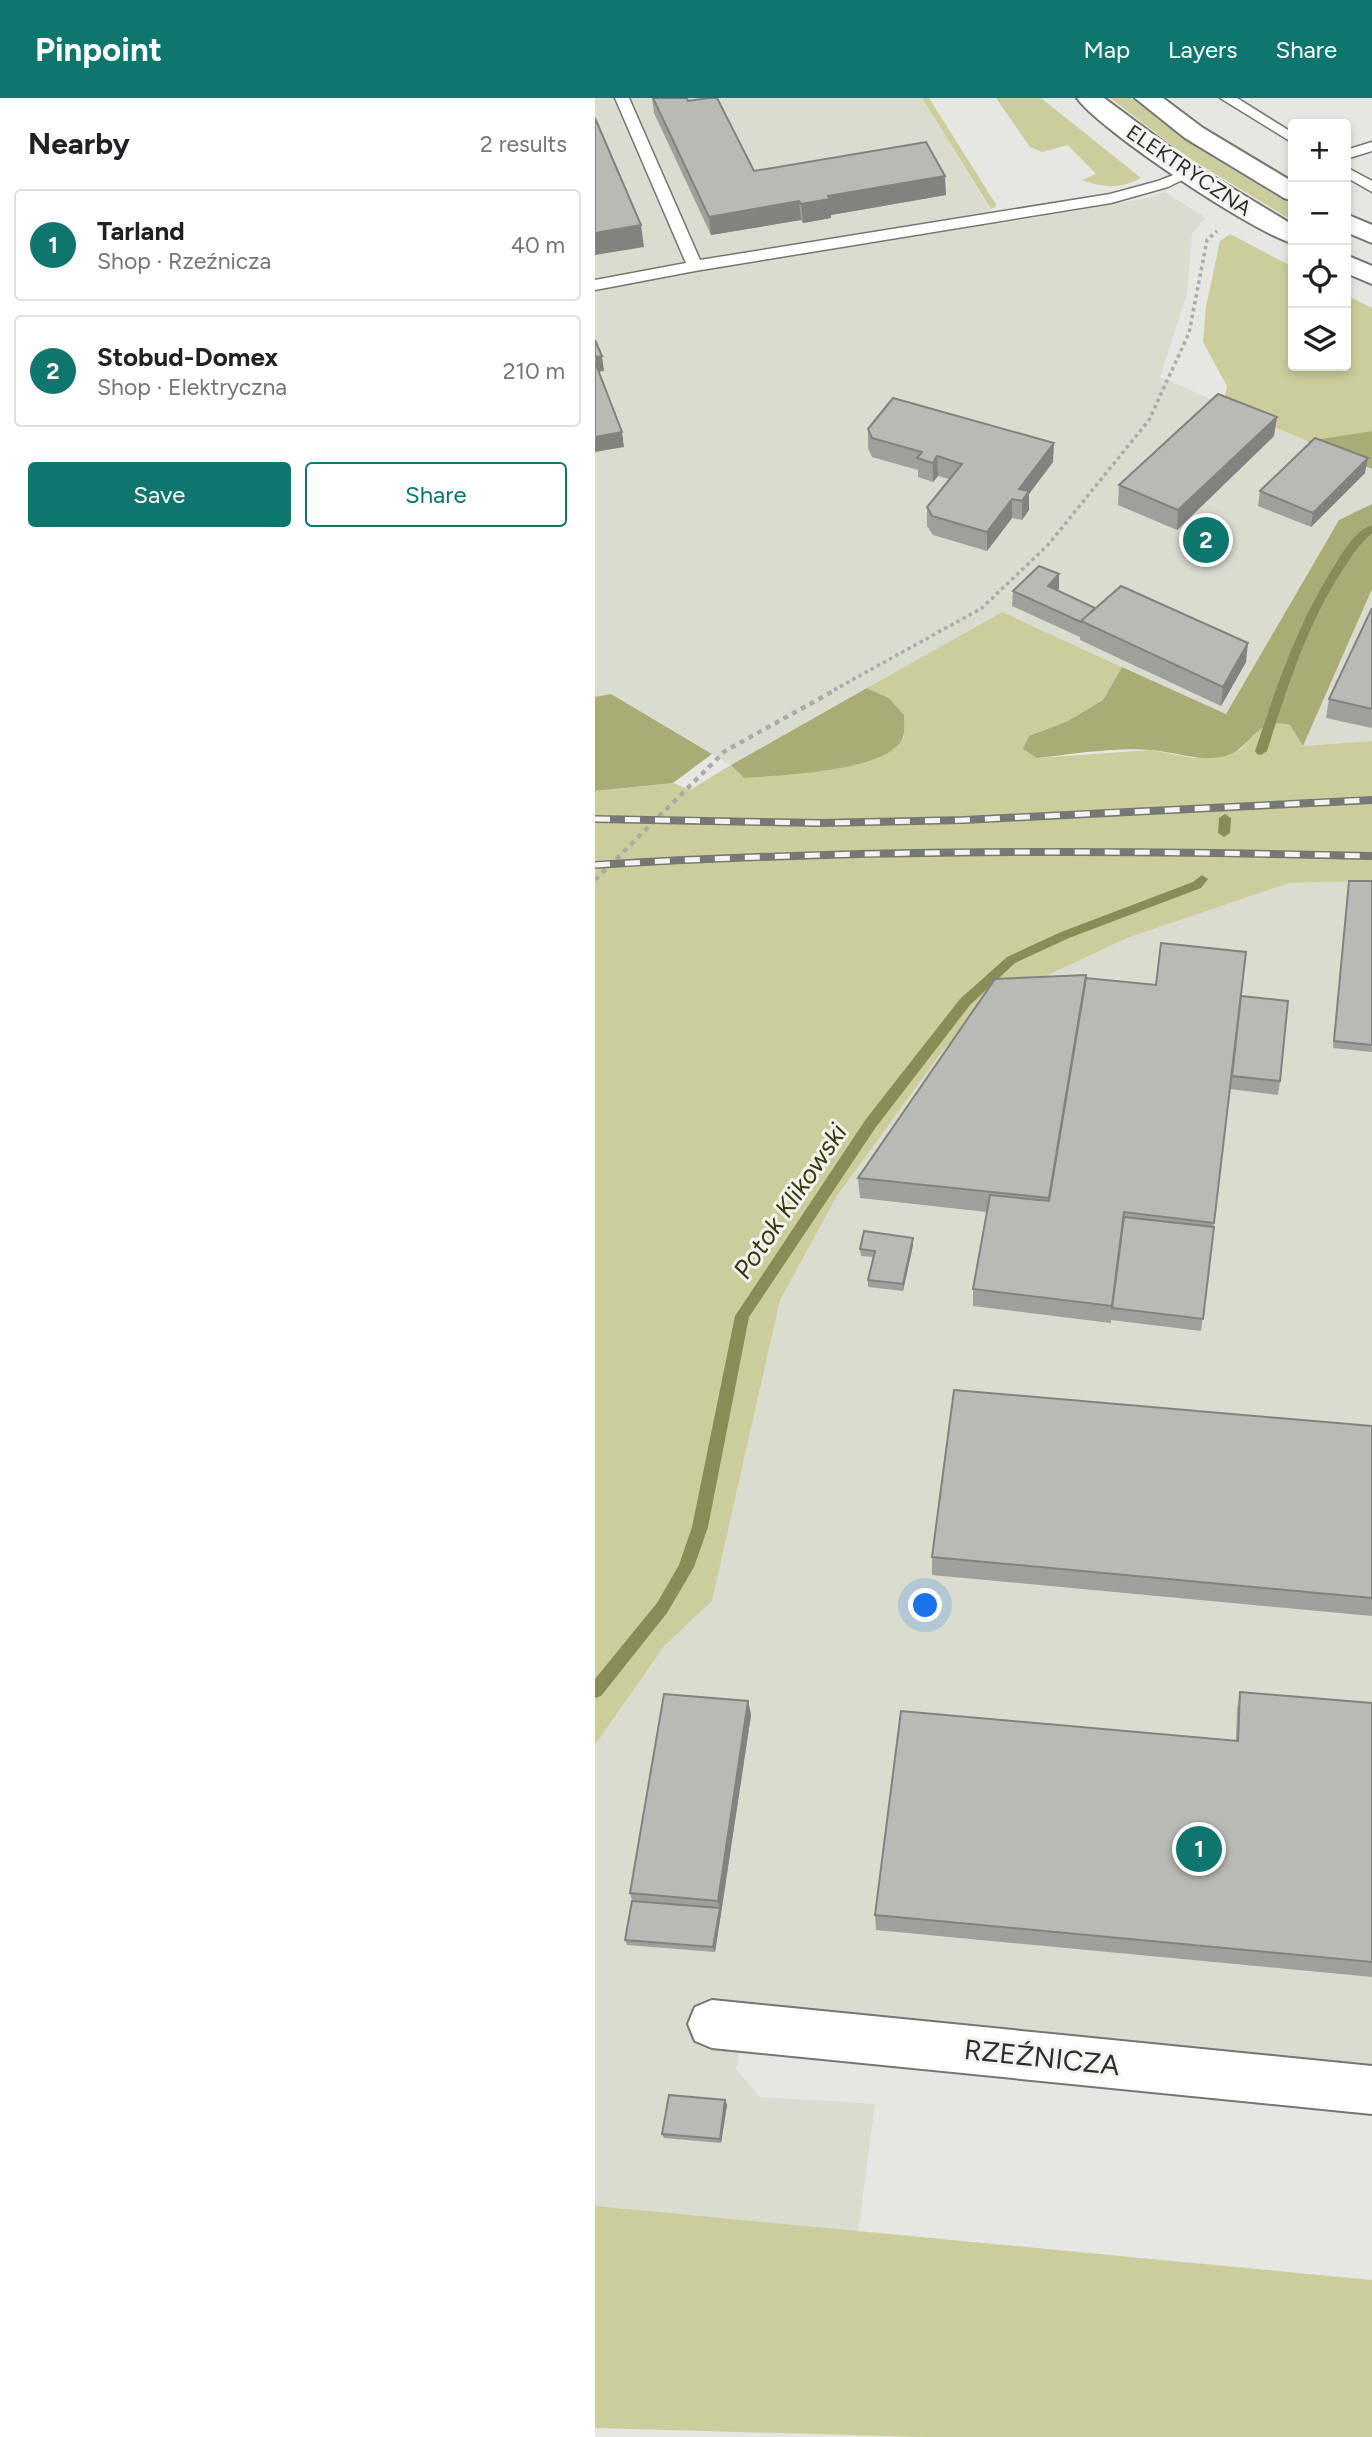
<!DOCTYPE html>
<meta charset="utf-8">
<style>
body{margin:0;font-family:Figtree,sans-serif;background:#f2f2f2;color:#202124}
.controls{position:absolute;right:21px;top:21px;display:grid;overflow:hidden;border-radius:7px;box-shadow:0 4px 10px #0003}
.controls button{width:63px;height:63px;display:grid;place-items:center;padding:0;border:0;border-bottom:2px solid #e0e0e0;background:#fff;color:#202124;font:35px sans-serif}
.you{position:absolute;left:331px;top:1508px;width:24px;height:24px;margin:-18px;border:5px solid #fff;border-radius:50%;background:#1a73e8;box-shadow:0 0 0 10px #1a73e833}
.badge{display:grid;place-items:center;width:46px;height:46px;border-radius:50%;background:#0f766e;color:#fff;font-size:23px;font-weight:700}
.pin{position:absolute;translate:-50% -50%;border:4px solid #fff;box-shadow:0 2px 7px #0006}
.list{margin:0;padding:0;list-style:none}
h2{display:flex;justify-content:space-between;align-items:center;height:91px;margin:0;padding:0 28px;font-size:30px}
h2 small{font-size:23px;font-weight:400;color:#757577}
.list li{display:grid;grid-template-columns:46px 1fr auto;gap:21px;align-items:center;box-sizing:border-box;height:112px;margin:0 14px 14px;padding:0 14px;border:2px solid #e0e0e0;border-radius:7px}
.list b{display:block;font-size:26px;white-space:nowrap}
.list p{margin:0;font-size:23px;white-space:nowrap;color:#757577}
.list em{font-size:23px;font-style:normal;color:#757577}
.actions{display:flex;gap:14px;padding:21px 28px}
.actions a{flex:1;padding:16px 0;border:2px solid #0f766e;border-radius:7px;text-align:center;font-size:24px;color:#0f766e}
.actions .main{background:#0f766e;color:#fff}
.icon{flex:none;width:38px;height:38px;fill:none;stroke:currentColor;stroke-width:2;stroke-linecap:round;stroke-linejoin:round}
.map{position:relative;flex:none;width:777px;height:2339px;overflow:hidden}
header{display:flex;align-items:center;gap:42px;box-sizing:border-box;height:98px;padding:0 35px;background:#0f766e;color:#fff}
header strong{font-size:33px}
nav{display:flex;gap:38px;margin-inline-start:auto;font-size:24px}
main{display:flex}
aside{flex:1;background:#fff}
.map>svg:first-child{display:block}
.built{fill:#dbdcd0}
.green{fill:#cbce9c}
.forest{fill:#aaac76}
.lines{fill:none;stroke-linecap:round;stroke-linejoin:round}
.stream{fill:#8a8c57;fill-rule:evenodd}
.lane-casing{stroke:#757571;stroke-width:3}
.street-casing{stroke:#757571;stroke-width:4}
.secondary-casing{stroke:#757571;stroke-width:4}
.path-far1{stroke:#abaca8;stroke-width:3.5;stroke-dasharray:3.5 3.5;stroke-linecap:butt}
.path{stroke:#abaca8;stroke-width:4.5;stroke-dasharray:5 5;stroke-linecap:butt}
.lane{fill:#fff;fill-rule:evenodd}
.street{fill:#fff;fill-rule:evenodd}
.secondary{fill:#fff;fill-rule:evenodd}
.rail-casing{stroke:#777774;stroke-width:8}
.rail{stroke:#f3f3ef;stroke-width:5;stroke-dasharray:15;stroke-linecap:butt}
.wall{fill:#9f9f9c}
.shaded-wall{fill:#82827f}
.building{fill:#b9b9b5;stroke:#82827f;stroke-width:2}
.labels{text-anchor:middle;dominant-baseline:central;stroke-width:6;stroke-linejoin:round;paint-order:stroke}
.far-street-label{font-size:21px;fill:#2e2f2d;stroke:#f3f3ef}
.water-label{font-size:26px;font-style:italic;fill:#38390e;stroke:#f3f3ef}
.near-street-label{font-size:28px;fill:#2e2f2d;stroke:#f3f3ef}
</style>
<header>
<strong>Pinpoint</strong>
<nav><a>Map</a><a>Layers</a><a>Share</a></nav>
</header>
<main>
<aside>
<h2>Nearby<small>2 results</small></h2>
<ul class="list">
<li><span class="badge">1</span><div><b>Tarland</b><p>Shop · Rzeźnicza</p></div><em>40 m</em></li>
<li><span class="badge">2</span><div><b>Stobud-Domex</b><p>Shop · Elektryczna</p></div><em>210 m</em></li>
</ul>
<div class="actions"><a class="main">Save</a><a>Share</a></div>
</aside>
<div class="map">
<svg width="777" height="2339" viewBox="0 0 777 2339">
<rect width="100%" height="100%" fill="#e6e6e2"/>
<g class="built">
<path d="M0,0H327L404,126L552,100L570,94L611,120L597,135L592,196L565,279L777,371V406L744,422L631,616L407,514L136,667L16,596L0,599Z"/>
<path d="M777,491V643L708,648Z"/>
<path d="M777,783V1970L152,1915L141,1971L165,1999L280,2006L263,2134L0,2108V1647L70,1547L117,1503L185,1202L242,1098L349,951L400,902L532,840L694,785Z"/>
</g>
<g class="green">
<path d="M327,0H334L402,108L396,111Z"/>
<path d="M401,0H446L546,80C525,91 509,90 487,82L501,76L473,47L447,54L435,49Z"/>
<path d="M515,0H536L620,61L698,108V123L594,60Z"/>
<path d="M635,136L698,169V268H751V197L777,210V333L712,343L622,304L630,299L632,288L608,244L611,209L625,143Z"/>
<path d="M407,514L527,569L508,602L473,623L434,638L442,660L556,652L598,660L645,652L667,629L684,624L695,627L708,648L777,643V783L694,785L532,840L400,902L349,951L242,1098L185,1202L117,1503L70,1547L0,1647V693L78,685L95,692L136,667L149,680L299,651L309,639V617L294,600L272,590Z"/>
<path d="M0,2108L777,2182V2339H328L0,2330Z"/>
</g>
<g class="forest">
<path d="M777,333V371L712,343Z"/>
<path d="M777,406V491L708,648L695,627C659,617 657,654 626,659C602,663 580,654 556,652C519,649 479,656 442,660L428,651L434,638L473,623L508,602L527,569L631,616L744,422Z"/>
<path d="M272,590L294,600L309,617C309,624 310,633 308,639C296,674 182,677 149,680L136,667Z"/>
<path d="M16,596L117,656L78,685L0,693V599Z"/>
</g>
<g class="lines">
<g class="stream">
<path d="M777,427V435C764,446 756,459 747,473C711,528 692,591 672,653L666,657L662,656L660,653C682,587 703,524 741,465C750,451 760,433 777,427Z"/>
<path d="M630,716L636,720L635,735L629,739L623,735L624,720Z"/>
<path d="M607,777L613,781L606,790L474,840L420,865L375,907L281,1029L154,1219L113,1429L99,1469L72,1515L6,1598L0,1600V1581L62,1505L84,1467L97,1429L140,1218L271,1021L365,901L412,859L466,834L598,784Z"/>
</g>
<defs>
<g id="lane">
<path d="M20,0H34L105,162L515,96L563,83L594,71L601,75L573,89L516,105L100,173L0,192V182L91,165Z"/>
<path d="M625,0H642L698,35V45Z"/>
<path d="M777,44V53L751,61V52Z"/>
<path d="M751,69L777,83V94L751,79Z"/>
</g>
<path id="street" d="M117,1902L777,1968V2016L117,1950L100,1943L93,1926L100,1909Z"/>
<g id="secondary">
<path d="M482,0H509L602,69L698,127V145C662,137 503,31 482,0Z"/>
<path d="M540,0H568L608,30L698,84V103L689,100L590,40Z"/>
<path d="M751,116L777,127V145L751,134Z"/>
<path d="M751,157L777,168V186L751,175Z"/>
</g>
</defs>
<use href="#lane" class="lane-casing"/>
<use href="#street" class="street-casing"/>
<use href="#secondary" class="secondary-casing"/>
<path class="path-far1" d="M239,592L387,510L453,447L554,322L594,235L612,142L622,133"/>
<path class="path" d="M0,782L130,653L242,591"/>
<use href="#lane" class="lane"/>
<use href="#street" class="street"/>
<use href="#secondary" class="secondary"/>
<defs>
<g id="rail">
<path d="M0,721L225,725L369,722L777,702"/>
<path d="M0,767C258,751 518,752 777,758"/>
</g>
</defs>
<use href="#rail" class="rail-casing"/>
<use href="#rail" class="rail"/>
</g>
<g class="wall">
<path d="M57,0H92L93,3L159,73L351,97L236,117V120L208,125L206,122L116,137L59,15Z"/>
<path d="M273,331L458,364L434,396V412L427,422L417,420L392,453L338,437L332,428V409L354,381L343,378L338,384L323,379V372L277,359L273,350Z"/>
<path d="M679,338L582,432L523,407L524,387Z"/>
<path d="M770,375L716,429L663,408L665,393Z"/>
<path d="M464,476V491L462,492L500,510L651,564L626,608L485,542V539L417,508L418,493Z"/>
<path d="M777,510V630L731,620L734,601Z"/>
<path d="M754,783H777V954L738,950Z"/>
<path d="M491,880L646,898L685,983L683,997L635,991L606,1233L516,1222V1225L378,1208V1191L392,1114L265,1100L263,1080Z"/>
<path d="M318,1147L308,1193L273,1189V1182L278,1159L266,1158L265,1151Z"/>
<path d="M777,1328V1518L337,1477V1459Z"/>
<path d="M645,1594L777,1605V1879L281,1832L280,1817L641,1643L642,1611Z"/>
<path d="M153,1603L156,1617L120,1854L32,1847L30,1842L37,1803L35,1795Z"/>
<path d="M130,2002L132,2007L126,2045L69,2040L67,2036Z"/>
</g>
<g class="shaded-wall">
<path d="M350,78L351,97L236,117V120L208,125L206,106L233,98Z"/>
<path d="M204,103L206,122L116,137L114,119Z"/>
<path d="M46,127L49,149L0,157V135Z"/>
<path d="M7,258L9,273L1,274L0,259Z"/>
<path d="M682,319L679,338L582,432L583,412Z"/>
<path d="M27,334L29,349L0,354V339Z"/>
<path d="M459,345L458,364L434,396V412L427,422V403L424,391Z"/>
<path d="M342,358L343,378L338,384V365Z"/>
<path d="M773,360L770,375L716,429L718,415Z"/>
<path d="M417,401V420L392,453V434Z"/>
<path d="M464,476V491L452,502L453,488Z"/>
<path d="M653,545L651,564L626,608L628,589Z"/>
<path d="M318,1140V1147L308,1193V1186Z"/>
<path d="M153,1603L156,1617L126,1816L123,1803Z"/>
<path d="M125,1810L126,1816L120,1854L118,1849Z"/>
<path d="M130,2002L132,2007L126,2045L125,2041Z"/>
</g>
<g class="building">
<path d="M58,0H92L93,3L113,0H122L159,73L331,44L350,78L233,98L235,101L206,106L204,103L114,119Z"/>
<path d="M0,20L46,127L0,135Z"/>
<path d="M0,242L7,258L0,259Z"/>
<path d="M0,264L27,334L0,339Z"/>
<path d="M623,296L682,319L583,412L524,387Z"/>
<path d="M298,300L459,345L424,391L434,393L427,403L417,401L392,434L337,418L332,409L367,366L342,358L338,365L322,360L327,354L277,340L273,331Z"/>
<path d="M720,340L773,360L718,415L665,393Z"/>
<path d="M444,468L464,476L453,488L500,510L486,524L418,493Z"/>
<path d="M526,488L653,545L628,589L486,523Z"/>
<path d="M777,510V611L734,601Z"/>
<path d="M754,783H777V947L739,943Z"/>
<path d="M566,845L651,854L619,1125L529,1114L517,1208L378,1191L395,1097L454,1103L491,880L561,887Z"/>
<path d="M491,877L454,1100L263,1080L400,881Z"/>
<path d="M646,898L693,903L685,983L637,978Z"/>
<path d="M529,1119L619,1129L608,1221L517,1210Z"/>
<path d="M269,1133L318,1140L308,1186L273,1182L280,1153L265,1151Z"/>
<path d="M359,1292L777,1328V1500L337,1459Z"/>
<path d="M645,1594L777,1605V1864L280,1817L306,1613L643,1643Z"/>
<path d="M69,1596L153,1603L123,1803L35,1795Z"/>
<path d="M37,1803L125,1810L118,1849L30,1842Z"/>
<path d="M74,1997L130,2002L125,2041L67,2036Z"/>
</g>
<g class="labels">
<g class="far-street-label">
<text transform="translate(594 72) rotate(34)">ELEKTRYCZNA</text>
</g>
<g class="water-label">
<text transform="translate(195 1103) rotate(-56)">Potok Klikowski</text>
</g>
<g class="near-street-label">
<text transform="translate(447 1959) rotate(6)">RZEŹNICZA</text>
</g>
</g>
</svg>
<div class="controls">
<button>+</button>
<button>−</button>
<button><svg class="icon" aria-label="locate" viewBox="0 0 24 24"><circle cx="12" cy="12" r="6"/><path d="M12 2v4M12 18v4M2 12h4M18 12h4"/></svg></button>
<button><svg class="icon" aria-label="layers" viewBox="0 0 24 24"><path d="M12 4l9 5-9 5-9-5zM3 14l9 5 9-5"/></svg></button>
</div>
<div class="you"></div>
<div class="pin badge" style="left:604px;top:1751px">1</div>
<div class="pin badge" style="left:611px;top:442px">2</div>
</div>
</main>
